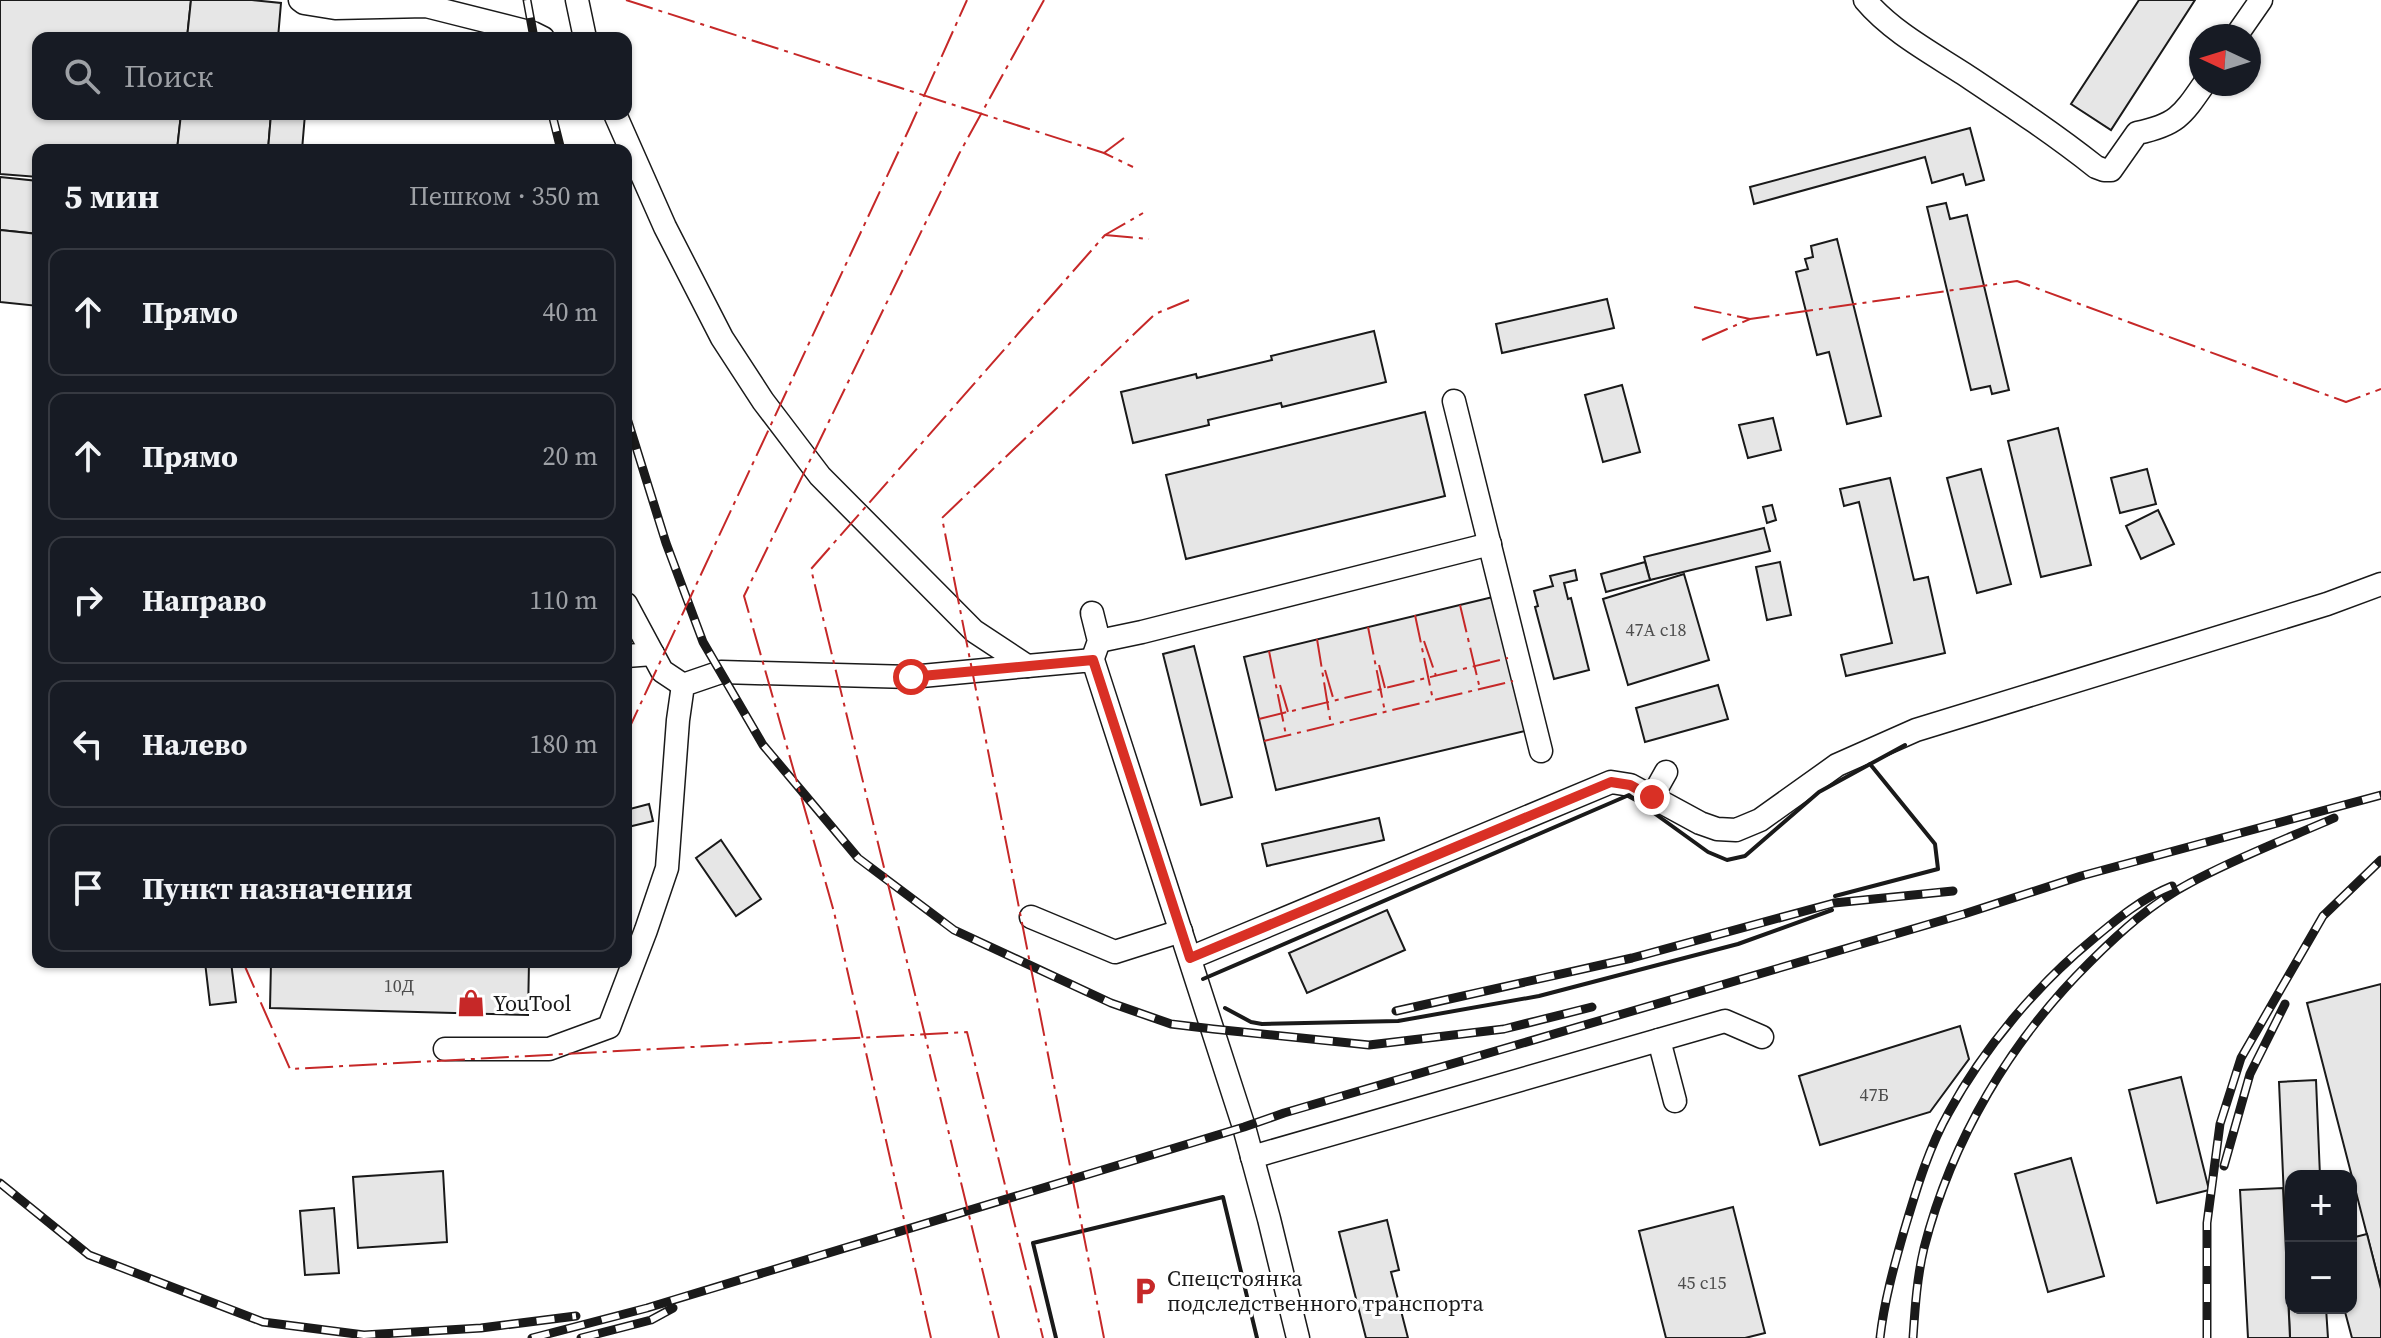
<!DOCTYPE html>
<html lang="ru">
<meta charset="utf-8">
<style>
body{margin:0;font-family:"Source Serif 4",serif;background:#242831;color:#f1f3f6}
.controls{position:absolute;right:24px;bottom:24px;display:grid;overflow:hidden;border-radius:16px;box-shadow:0 2px 6px #0004}
.controls button{width:72px;height:72px;display:grid;place-items:center;padding:0;border:0;border-bottom:2px solid #363941;background:#171b24;color:#f1f3f6;font:40px sans-serif}
.compass{position:absolute;left:2189px;top:24px;width:72px;height:72px;border-radius:50%;background:#171b24;box-shadow:0 2px 6px #0004;rotate:274deg}
.stop{position:absolute;width:24px;height:24px;margin:-18px;border:6px solid #d93025;border-radius:50%;background:#fff}
.stop.end{background:#d93025;border-color:#fff;box-shadow:0 2px 8px #0008}
.list{margin:0;padding:0;list-style:none}
h2{display:flex;justify-content:space-between;align-items:center;height:104px;margin:0;padding:0 32px;font-size:34px}
h2 small{font-size:26px;font-weight:400;color:#9ea1a6}
.list li{display:grid;grid-template-columns:52px 1fr auto;gap:24px;align-items:center;box-sizing:border-box;height:128px;margin:0 16px 16px;padding:0 16px;border:2px solid #363941;border-radius:16px}
.list b{display:block;font-size:30px;white-space:nowrap}
.list em{font-size:26px;font-style:normal;color:#9ea1a6}
.icon{flex:none;width:44px;height:44px;fill:none;stroke:currentColor;stroke-width:2;stroke-linecap:round;stroke-linejoin:round}
.map{position:relative;flex:none;width:2381px;height:1338px;overflow:hidden}
.search{position:absolute;background:#171b24;box-shadow:0 2px 6px #0004;left:32px;top:32px;width:600px;height:88px;display:flex;align-items:center;gap:20px;box-sizing:border-box;padding:0 28px;border-radius:16px;color:#9ea1a6;font-size:30px}
.panel{position:absolute;background:#171b24;box-shadow:0 2px 6px #0004;left:32px;top:144px;width:600px;height:824px;border-radius:16px}
.map>svg:first-child{display:block}
.building{fill:#e6e6e6;stroke:#1a1a1a;stroke-width:2}
.lines{fill:none;stroke-linecap:round;stroke-linejoin:round}
.minor-casing{stroke:#1a1a1a;stroke-width:25}
.minor{stroke:#fff;stroke-width:22}
.rail-casing{stroke:#1a1a1a;stroke-width:9}
.rail{stroke:#fff;stroke-width:6;stroke-dasharray:18;stroke-linecap:butt}
.wall{stroke:#1a1a1a;stroke-width:4}
.power{stroke:#c62828;stroke-width:2;stroke-dasharray:28 6 4 6;stroke-linecap:butt}
.route{stroke:#d93025;stroke-width:10}
.labels{text-anchor:middle;dominant-baseline:central;stroke-width:6;stroke-linejoin:round;paint-order:stroke}
.number-label{font-size:18px;fill:#4d4d4d}
.poi-label{font-size:22px;fill:#1a1a1a;stroke:#fff;text-anchor:start}
</style>
<div class="map">
<svg width="2381" height="1338" viewBox="0 0 2381 1338">
<rect width="100%" height="100%" fill="#fff"/>
<g class="building">
<path d="M0,0H191L187,38H38V114H181L177,150H38V177L0,174Z"/>
<path d="M191,0H252L281,3L278,38H187Z"/>
<path d="M2139,0H2195L2111,130L2071,104Z"/>
<path d="M181,114H271L268,150H177Z"/>
<path d="M271,114H305L302,150H268Z"/>
<path d="M1970,128L1984,180L1966,185L1963,174L1932,183L1925,157L1754,204L1750,187Z"/>
<path d="M0,177L38,181V234L0,230Z"/>
<path d="M1946,203L1950,219L1967,215L2009,390L1992,394L1990,386L1971,390L1927,207Z"/>
<path d="M0,230L38,234V306L0,302Z"/>
<path d="M1837,239L1881,416L1847,424L1829,352L1817,355L1796,272L1808,269L1805,259L1813,257L1811,246Z"/>
<path d="M1607,299L1614,328L1502,353L1496,324Z"/>
<path d="M1374,331L1386,382L1282,407L1281,403L1208,420L1209,425L1133,443L1121,392L1196,374L1197,378L1272,360L1271,356Z"/>
<path d="M1622,385L1640,452L1603,462L1585,395Z"/>
<path d="M1425,412L1445,496L1186,559L1166,475Z"/>
<path d="M1773,418L1781,450L1748,458L1739,425Z"/>
<path d="M2058,428L2091,565L2041,577L2008,441Z"/>
<path d="M1981,469L2011,584L1977,593L1947,478Z"/>
<path d="M2147,469L2156,504L2120,513L2111,478Z"/>
<path d="M1890,478L1914,580L1928,577L1945,653L1846,676L1841,655L1892,643L1859,502L1844,506L1840,489Z"/>
<path d="M1772,505L1776,520L1767,523L1763,507Z"/>
<path d="M2158,510L2174,544L2141,559L2126,526Z"/>
<path d="M1764,528L1770,551L1650,580L1644,557Z"/>
<path d="M1645,562L1650,580L1606,592L1601,574Z"/>
<path d="M1780,562L1791,615L1767,620L1756,567Z"/>
<path d="M1575,570L1577,580L1564,583L1568,599L1571,598L1589,670L1554,679L1535,607L1538,606L1534,591L1553,586L1550,576Z"/>
<path d="M1684,574L1709,660L1628,685L1603,599Z"/>
<path d="M1493,597L1525,731L1276,790L1244,657Z"/>
<path d="M1194,646L1232,797L1201,805L1163,654Z"/>
<path d="M1718,685L1728,719L1645,742L1636,708Z"/>
<path d="M649,804L653,821L628,827L626,810Z"/>
<path d="M1379,818L1384,840L1267,866L1262,844Z"/>
<path d="M721,840L761,899L736,916L696,858Z"/>
<path d="M1387,910L1405,950L1307,993L1289,953Z"/>
<path d="M205,962H231L236,1002L210,1005Z"/>
<path d="M271,962H529L528,1015L270,1008Z"/>
<path d="M2381,984V1285H2380L2307,1003Z"/>
<path d="M1960,1026L1969,1059L1930,1112L1820,1145L1799,1076Z"/>
<path d="M2181,1077L2209,1190L2157,1203L2129,1090Z"/>
<path d="M2316,1080L2320,1176H2291V1308H2326L2328,1338H2290L2279,1082Z"/>
<path d="M2071,1158L2104,1276L2048,1292L2015,1174Z"/>
<path d="M443,1171L447,1242L358,1248L353,1177Z"/>
<path d="M2283,1188L2290,1338H2248L2240,1190Z"/>
<path d="M1733,1207L1765,1333L1745,1338H1666L1639,1231Z"/>
<path d="M334,1208L339,1273L305,1275L300,1211Z"/>
<path d="M1387,1220L1399,1270L1391,1272L1408,1338H1366L1339,1232Z"/>
<path d="M2367,1234L2381,1289V1338H2352L2344,1308H2351V1238Z"/>
</g>
<g class="lines">
<defs>
<g id="minor">
<path d="M300,0L304,3L335,8L426,6L533,33L543,38"/>
<path d="M577,0L585,38"/>
<path d="M1865,0C1891,31 1930,52 1964,74C2009,104 2053,133 2096,167L2104,170H2111L2137,133C2176,125 2182,116 2204,84"/>
<path d="M2236,36L2261,0"/>
<path d="M615,114L665,227L722,338L763,401L820,476L974,631L1027,666L1093,660L1244,1127L1269,1219L1298,1338"/>
<path d="M1454,401L1541,751"/>
<path d="M626,604L662,671L683,685"/>
<path d="M1092,613L1099,641L1094,655"/>
<path d="M1099,641L1142,632L1490,544"/>
<path d="M626,656L653,654"/>
<path d="M1652,797L1666,772"/>
<path d="M1031,917L1115,952L1181,931"/>
<path d="M1190,958L1611,782L1630,785L1700,823L1717,829L1736,830L1760,820L1837,765L1916,730L2327,604L2381,584"/>
<path d="M1659,1040L1675,1101"/>
<path d="M445,1049H549L609,1027L646,930L667,868L678,720L683,685L721,672L911,677L1027,666"/>
<path d="M1252,1157L1725,1021L1762,1037"/>
</g>
</defs>
<use href="#minor" class="minor-casing"/>
<use href="#minor" class="minor"/>
<defs>
<g id="rail">
<path d="M527,0L534,38"/>
<path d="M552,114L561,150"/>
<path d="M626,415L666,543L703,642L763,745L858,858L954,930L1111,1003L1171,1024L1213,1029L1369,1045L1504,1029L1592,1007"/>
<path d="M1396,1011L1632,958L1834,903L1953,891"/>
<path d="M2224,1166L2250,1074L2285,1004"/>
<path d="M0,1183L89,1255L263,1322L364,1335L481,1328L576,1316"/>
<path d="M532,1338L647,1308L1244,1127L1284,1113L1964,914L2081,876L2381,795"/>
<path d="M581,1338L651,1320L673,1308"/>
<path d="M1880,1338C1884,1302 1894,1266 1904,1231C1916,1191 1928,1149 1949,1112C1983,1049 2037,985 2092,940C2117,919 2142,898 2172,886"/>
<path d="M1913,1338C1915,1308 1917,1277 1924,1248C1952,1139 2011,1040 2090,962C2120,932 2152,903 2190,883C2236,858 2286,839 2334,818"/>
<path d="M2207,1338V1223L2220,1124L2241,1058L2323,916L2381,860"/>
</g>
</defs>
<use href="#rail" class="rail-casing"/>
<use href="#rail" class="rail"/>
<g class="wall">
<path d="M1835,896L1938,869L1935,844L1870,764"/>
<path d="M1203,979L1629,795L1708,852L1727,860L1745,856L1819,792L1905,745"/>
<path d="M1225,1008L1251,1022L1262,1024L1398,1021L1539,996L1738,944L1832,910"/>
<path d="M1056,1338L1033,1243L1223,1197L1257,1338"/>
</g>
<g class="power">
<path d="M626,0L1104,153L1133,167"/>
<path d="M1104,153L1124,138"/>
<path d="M1105,235L1149,239"/>
<path d="M1694,307L1750,319"/>
<path d="M1702,340L1750,319L2017,281L2346,402L2381,389"/>
<path d="M1460,605L1480,689"/>
<path d="M1415,615L1433,700"/>
<path d="M1368,627L1385,712"/>
<path d="M1317,639L1331,725"/>
<path d="M1424,641L1436,676"/>
<path d="M1269,651L1286,735"/>
<path d="M1379,665L1385,688"/>
<path d="M1325,670L1334,701"/>
<path d="M1280,685L1288,712"/>
<path d="M1259,719L1508,658"/>
<path d="M626,735L910,127L967,0"/>
<path d="M1264,741L1513,681"/>
<path d="M243,962L290,1069L967,1032L1043,1338"/>
<path d="M931,1338L834,912L744,596L959,154L1044,0"/>
<path d="M999,1338L811,569L1105,235L1143,213"/>
<path d="M1104,1338L942,518L1155,314L1189,300"/>
</g>
</g>
<g class="lines">
<path class="route" d="M911,677L1093,660L1190,958L1611,782L1630,785L1652,797"/>
</g>
<defs>
<symbol id="shop-bare" viewBox="-9 -9 18 18"><path d="M-5-2.5h2.3a2.7 3.5 0 0 1 5.4 0H5L5.5 6h-11ZM-1.5-2.5h3a1.5 2.3 0 0 0-3 0Z" fill="#c62828" stroke="#fff" stroke-width="2.5" paint-order="stroke"/></symbol>
<symbol id="parking-bare" viewBox="-9 -9 18 18"><path d="M-3.5-5.5H1a3.5 3.5 0 0 1 0 7H-1V5.5H-3.5ZM-1-3.4V-.6H.8a1.4 1.4 0 0 0 0-2.8Z" fill="#c62828" stroke="#fff" stroke-width="2.5" paint-order="stroke"/></symbol>
</defs>
<g fill-rule="evenodd">
<use href="#shop-bare" x="451" y="983" width="40" height="40"/>
<use href="#parking-bare" x="1125" y="1271" width="40" height="40"/>
</g>
<g class="labels">
<g class="number-label">
<text x="1656" y="629">47А с18</text>
<text x="399" y="985">10Д</text>
<text x="1874" y="1094">47Б</text>
<text x="1702" y="1282">45 с15</text>
</g>
<g class="poi-label">
<text x="493" y="1003">YouTool</text>
<text x="1167" y="1278">Спецстоянка<tspan x="1167" dy="25">подследственного транспорта</tspan></text>
</g>
</g>
</svg>
<div class="controls">
<button>+</button>
<button>−</button>
</div>
<svg class="compass" viewBox="-18 -18 36 36"><path d="M0-13l5 13h-10z" fill="#e53935"/><path d="M0 13l5-13h-10z" fill="#9ea1a6"/></svg>
<div class="stop" style="left:911px;top:677px"></div>
<div class="stop end" style="left:1652px;top:797px"></div>
<div class="search"><svg class="icon" aria-label="search" viewBox="0 0 24 24"><circle cx="10" cy="10" r="6"/><path d="M15 15l6 6"/></svg>Поиск</div>
<section class="panel">
<h2>5 мин<small>Пешком · 350 m</small></h2>
<ul class="list">
<li><svg class="icon" aria-label="ahead" viewBox="0 0 24 24"><path d="M12 20V5M6 11l6-6 6 6"/></svg><div><b>Прямо</b></div><em>40 m</em></li>
<li><svg class="icon" aria-label="ahead" viewBox="0 0 24 24"><path d="M12 20V5M6 11l6-6 6 6"/></svg><div><b>Прямо</b></div><em>20 m</em></li>
<li><svg class="icon" aria-label="right" viewBox="0 0 24 24"><path d="M7 20v-9h11M14 6l5 5-5 5"/></svg><div><b>Направо</b></div><em>110 m</em></li>
<li><svg class="icon" aria-label="left" viewBox="0 0 24 24"><path d="M17 20v-9H6M10 6l-5 5 5 5"/></svg><div><b>Налево</b></div><em>180 m</em></li>
<li><svg class="icon" aria-label="arrive" viewBox="0 0 24 24"><path d="M6 21V4h12l-3 4 3 4H6"/></svg><div><b>Пункт назначения</b></div></li>
</ul>
</section>
</div>
